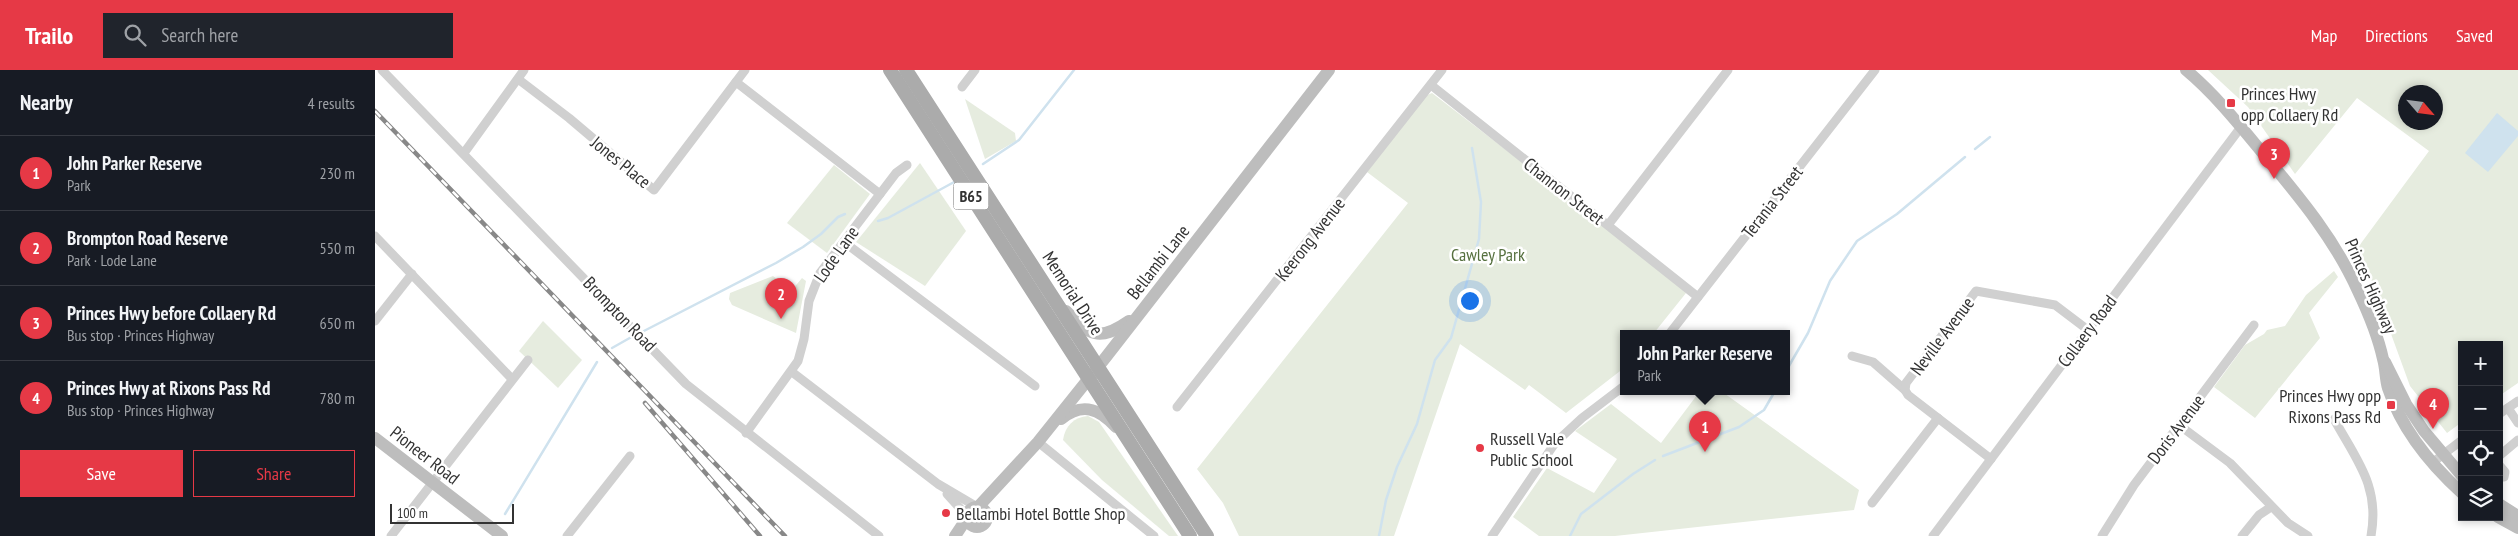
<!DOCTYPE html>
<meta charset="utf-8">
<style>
body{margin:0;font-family:"PT Sans Narrow",sans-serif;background:#20242c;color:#f1f3f6}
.controls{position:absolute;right:15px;bottom:15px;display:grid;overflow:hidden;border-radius:0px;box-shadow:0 2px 8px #0003}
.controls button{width:45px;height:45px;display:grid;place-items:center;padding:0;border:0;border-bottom:1px solid #363941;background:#171b24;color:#f1f3f6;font:25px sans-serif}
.compass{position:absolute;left:2023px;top:15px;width:45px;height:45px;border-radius:50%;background:#171b24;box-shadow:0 2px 8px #0003;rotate:118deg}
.scale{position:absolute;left:15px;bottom:12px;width:124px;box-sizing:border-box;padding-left:5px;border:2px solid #333;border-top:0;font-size:14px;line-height:18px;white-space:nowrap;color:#333;-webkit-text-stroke:4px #fff;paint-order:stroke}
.you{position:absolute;left:1094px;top:230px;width:18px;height:18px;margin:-12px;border:4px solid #fff;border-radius:50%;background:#1a73e8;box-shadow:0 0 0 8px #1a73e833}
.badge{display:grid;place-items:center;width:32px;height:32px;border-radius:50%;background:#e63946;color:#fff;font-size:16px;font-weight:700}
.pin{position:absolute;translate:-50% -41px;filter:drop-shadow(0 1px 2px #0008)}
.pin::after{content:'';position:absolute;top:26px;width:18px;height:15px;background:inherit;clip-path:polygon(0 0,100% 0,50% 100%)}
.popup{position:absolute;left:1245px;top:260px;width:170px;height:65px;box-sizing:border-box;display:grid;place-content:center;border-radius:0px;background:#171b24;filter:drop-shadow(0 1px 4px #0005);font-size:16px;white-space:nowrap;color:#9ea1a6}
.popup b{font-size:19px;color:#f1f3f6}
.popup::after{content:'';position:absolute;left:50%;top:100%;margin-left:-10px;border:10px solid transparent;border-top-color:#171b24}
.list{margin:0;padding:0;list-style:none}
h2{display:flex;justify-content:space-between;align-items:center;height:65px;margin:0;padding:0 20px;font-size:21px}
h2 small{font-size:16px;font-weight:400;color:#9ea1a6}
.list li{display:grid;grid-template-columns:32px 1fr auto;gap:15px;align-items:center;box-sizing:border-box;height:75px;padding:0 20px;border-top:1px solid #363941}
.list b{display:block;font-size:19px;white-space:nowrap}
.list p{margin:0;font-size:16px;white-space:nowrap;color:#9ea1a6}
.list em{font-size:16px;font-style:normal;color:#9ea1a6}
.actions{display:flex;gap:10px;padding:15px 20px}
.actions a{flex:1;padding:11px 0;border:1px solid #e63946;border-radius:0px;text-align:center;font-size:18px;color:#e63946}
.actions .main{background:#e63946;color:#fff}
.icon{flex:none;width:28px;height:28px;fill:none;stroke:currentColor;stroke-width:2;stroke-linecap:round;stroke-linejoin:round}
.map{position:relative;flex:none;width:2143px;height:466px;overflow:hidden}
header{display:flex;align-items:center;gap:30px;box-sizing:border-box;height:70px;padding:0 25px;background:#e63946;color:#fff}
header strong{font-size:24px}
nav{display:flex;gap:28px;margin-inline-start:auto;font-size:18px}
.search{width:350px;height:45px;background:#20242c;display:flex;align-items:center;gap:12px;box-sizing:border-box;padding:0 18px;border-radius:0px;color:#9ea1a6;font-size:19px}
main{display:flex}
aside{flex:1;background:#171b24}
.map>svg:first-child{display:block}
.green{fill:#e6ecdf;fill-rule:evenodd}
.water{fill:#cfe2ee}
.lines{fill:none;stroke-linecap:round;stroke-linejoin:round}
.stream{stroke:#cfe2ee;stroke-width:2.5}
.minor{stroke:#d0d0d0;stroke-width:9}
.secondary{stroke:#bdbdbd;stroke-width:12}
.primary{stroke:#ababab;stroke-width:14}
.rail-casing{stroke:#888;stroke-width:4.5}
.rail{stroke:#fff;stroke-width:2.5;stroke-dasharray:8;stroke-linecap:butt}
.poi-dot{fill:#e63946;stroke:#fff;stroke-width:2}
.labels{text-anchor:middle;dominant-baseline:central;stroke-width:5;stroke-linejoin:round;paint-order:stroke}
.shield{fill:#fff;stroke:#707070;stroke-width:1}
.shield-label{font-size:16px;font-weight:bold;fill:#333}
.poi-label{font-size:18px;fill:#333;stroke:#fff;text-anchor:start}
.street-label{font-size:18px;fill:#333;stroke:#fff}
.park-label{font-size:18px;fill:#56703f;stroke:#fff}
</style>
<header>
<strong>Trailo</strong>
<div class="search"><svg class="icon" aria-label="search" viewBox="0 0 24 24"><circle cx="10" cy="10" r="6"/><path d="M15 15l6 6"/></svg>Search here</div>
<nav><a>Map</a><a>Directions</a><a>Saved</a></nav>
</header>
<main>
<aside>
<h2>Nearby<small>4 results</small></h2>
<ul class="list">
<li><span class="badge">1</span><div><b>John Parker Reserve</b><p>Park</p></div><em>230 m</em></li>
<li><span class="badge">2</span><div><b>Brompton Road Reserve</b><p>Park · Lode Lane</p></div><em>550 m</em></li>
<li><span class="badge">3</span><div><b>Princes Hwy before Collaery Rd</b><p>Bus stop · Princes Highway</p></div><em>650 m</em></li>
<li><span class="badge">4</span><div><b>Princes Hwy at Rixons Pass Rd</b><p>Bus stop · Princes Highway</p></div><em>780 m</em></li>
</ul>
<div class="actions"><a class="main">Save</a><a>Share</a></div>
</aside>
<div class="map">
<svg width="2143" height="466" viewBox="0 0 2143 466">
<rect width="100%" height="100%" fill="#fff"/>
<g class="green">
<path d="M1833,0H2143V313L2124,326V275H2087V352L2072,363L2035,316L1984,176L2054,81L1982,28L1920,104L1873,37ZM2030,22H2060V52H2030Z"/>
<path d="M1057,23L1300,210L1311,223L1279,263H1249V298L1191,343L1154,315L1150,320L1085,274L1019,466H864L848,433L822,399L1033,133L992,102L1050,26Z"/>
<path d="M590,29L640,63L641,71L610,89Z"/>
<path d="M545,93L591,161L550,216L481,172Z"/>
<path d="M459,95L495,124L452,183L412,153Z"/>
<path d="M1959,201L1963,207L1934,243L1945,268L1880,348L1839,317L1870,275L1889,264L1892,260L1910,256L1931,225Z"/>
<path d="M398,206L417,220L427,208L431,211L421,263L357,235L354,229L355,223Z"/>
<path d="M168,251L207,290L183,318L144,281Z"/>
<path d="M1325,321H1346L1484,420L1479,440L1240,466H1164L1138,447L1172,398L1219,423L1242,389L1200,361L1236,334L1286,373Z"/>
<path d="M713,346L724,352L803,466H794L727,410L688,370C690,356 699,347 713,346Z"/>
</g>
<path class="water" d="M2122,43L2143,61V66L2113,102L2090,83Z"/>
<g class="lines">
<g class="stream">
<path d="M1600,79L1615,67"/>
<path d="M608,94L644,70L699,0"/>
<path d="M503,151L513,148L581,111"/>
<path d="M265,263L401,193L428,177L446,164L463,147L470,144"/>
<path d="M237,278L260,265"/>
<path d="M1411,301L1433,263L1455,211L1482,171L1522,144L1590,87"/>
<path d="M1288,386L1364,357L1389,340L1400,321"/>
<path d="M130,444L222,292"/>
<path d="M1004,466L1011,430L1022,397L1042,354L1060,290L1076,268L1104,169L1106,132L1097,78"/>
<path d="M1195,466L1206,444L1258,404L1280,390"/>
</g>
<g class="minor">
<path d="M7,0L311,314L504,466"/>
<path d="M143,9L194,48L279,120L370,0"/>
<path d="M361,12L505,124"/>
<path d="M1056,15L1323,227"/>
<path d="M587,17L600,0"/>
<path d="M89,83L149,0"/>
<path d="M1233,155L1353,0"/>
<path d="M0,166L137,309"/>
<path d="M469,172L660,316"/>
<path d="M0,251L37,204"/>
<path d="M1295,263L1500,0"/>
<path d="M1477,286L1498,292L1530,320"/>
<path d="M417,302L563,414L602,437"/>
<path d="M802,337L1067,0"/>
<path d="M2133,338L2143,353"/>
<path d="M2124,344L2143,331"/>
<path d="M1959,349C1982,391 2005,416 1996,466"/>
<path d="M1804,355L1855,393L1913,453L1933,466"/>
<path d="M371,363L423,291L429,269L434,231L445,203L521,103L532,95"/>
<path d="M663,372L779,466"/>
<path d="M2124,386L2143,370"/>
<path d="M1616,389L1533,325L1530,320L1531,313L1601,221L1680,235L1713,260"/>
<path d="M2057,393L2087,370"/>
<path d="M2124,395L2130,402L2129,407"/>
<path d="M572,424L592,446"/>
<path d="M1497,433L1563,348"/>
<path d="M16,466L153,290"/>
<path d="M192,466L255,386"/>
<path d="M1117,466L1180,373L1207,348L1249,316"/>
<path d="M1558,466L1866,57"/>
<path d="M1727,466L1759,415L1879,255"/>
<path d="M1867,466L1884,445L1896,437"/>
</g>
<g class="secondary">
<path d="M1811,0C1841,25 1866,57 1891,87C1926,129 1960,170 1983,221C1993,242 2003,266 2008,289C2011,299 2010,308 2013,318C2027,360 2055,394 2087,423"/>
<path d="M691,241C715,266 724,272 754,251"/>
<path d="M2010,292L2031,334L2049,361L2087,406"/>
<path d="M686,349C707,332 724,338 741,357"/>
<path d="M0,368L127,466"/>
<path d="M2124,434L2143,446"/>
<circle cx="602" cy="447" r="10"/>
<path d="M603,437L663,372L731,287L954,0"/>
<path d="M2123,447L2143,458"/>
<path d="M580,466L592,448"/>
</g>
<g class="primary">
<path d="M515,0L815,466"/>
<path d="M531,0L832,466"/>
</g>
<defs>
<g id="rail">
<path d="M0,41L410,466"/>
<path d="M270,333L385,466"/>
</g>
</defs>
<use href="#rail" class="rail-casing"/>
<use href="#rail" class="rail"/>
</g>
<g class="poi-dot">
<rect x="1851" y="28" width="10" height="10" rx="2.5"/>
<rect x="2011" y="330" width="10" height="10" rx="2.5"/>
<circle cx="1105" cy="378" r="5"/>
<circle cx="571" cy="443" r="5"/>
</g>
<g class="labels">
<rect class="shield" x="578.5" y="112.5" width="35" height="27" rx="4"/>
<g class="shield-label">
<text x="596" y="126">B65</text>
</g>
<g class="poi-label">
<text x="1866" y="23">Princes Hwy<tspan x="1866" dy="21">opp Collaery Rd</tspan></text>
<text x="2006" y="325" text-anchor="end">Princes Hwy opp<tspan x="2006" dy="21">Rixons Pass Rd</tspan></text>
<text x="1115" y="368">Russell Vale<tspan x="1115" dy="21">Public School</tspan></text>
<text x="581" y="443">Bellambi Hotel Bottle Shop</text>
</g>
<g class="street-label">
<text transform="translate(246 92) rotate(39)">Jones Place</text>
<text transform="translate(1189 121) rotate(38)">Channon Street</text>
<text transform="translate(1397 132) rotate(-52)">Terania Street</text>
<text transform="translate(935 169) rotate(-52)">Keerong Avenue</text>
<text transform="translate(461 184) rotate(-55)">Lode Lane</text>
<text transform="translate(783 192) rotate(-52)">Bellambi Lane</text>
<text transform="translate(1996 216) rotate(66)">Princes Highway</text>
<text transform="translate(698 223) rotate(57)">Memorial Drive</text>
<text transform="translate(245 244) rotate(46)">Brompton Road</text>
<text transform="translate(1712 261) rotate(-53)">Collaery Road</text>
<text transform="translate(1567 266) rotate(-53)">Neville Avenue</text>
<text transform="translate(1801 359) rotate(-53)">Doris Avenue</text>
<text transform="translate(50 385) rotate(38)">Pioneer Road</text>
</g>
<g class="park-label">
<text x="1113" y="184">Cawley Park</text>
</g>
</g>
</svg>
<div class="controls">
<button>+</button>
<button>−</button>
<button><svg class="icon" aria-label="locate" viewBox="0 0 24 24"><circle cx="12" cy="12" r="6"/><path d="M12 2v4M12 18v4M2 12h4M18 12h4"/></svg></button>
<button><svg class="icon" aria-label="layers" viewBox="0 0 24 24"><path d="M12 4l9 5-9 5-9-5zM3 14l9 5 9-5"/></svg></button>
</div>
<svg class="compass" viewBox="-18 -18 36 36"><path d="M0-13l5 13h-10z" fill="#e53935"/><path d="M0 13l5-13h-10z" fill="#9ea1a6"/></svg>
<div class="scale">100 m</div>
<div class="you"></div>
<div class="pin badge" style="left:1330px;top:382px">1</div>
<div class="popup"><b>John Parker Reserve</b>Park</div>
<div class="pin badge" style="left:406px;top:249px">2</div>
<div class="pin badge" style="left:1899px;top:109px">3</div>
<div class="pin badge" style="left:2058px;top:359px">4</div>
</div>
</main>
